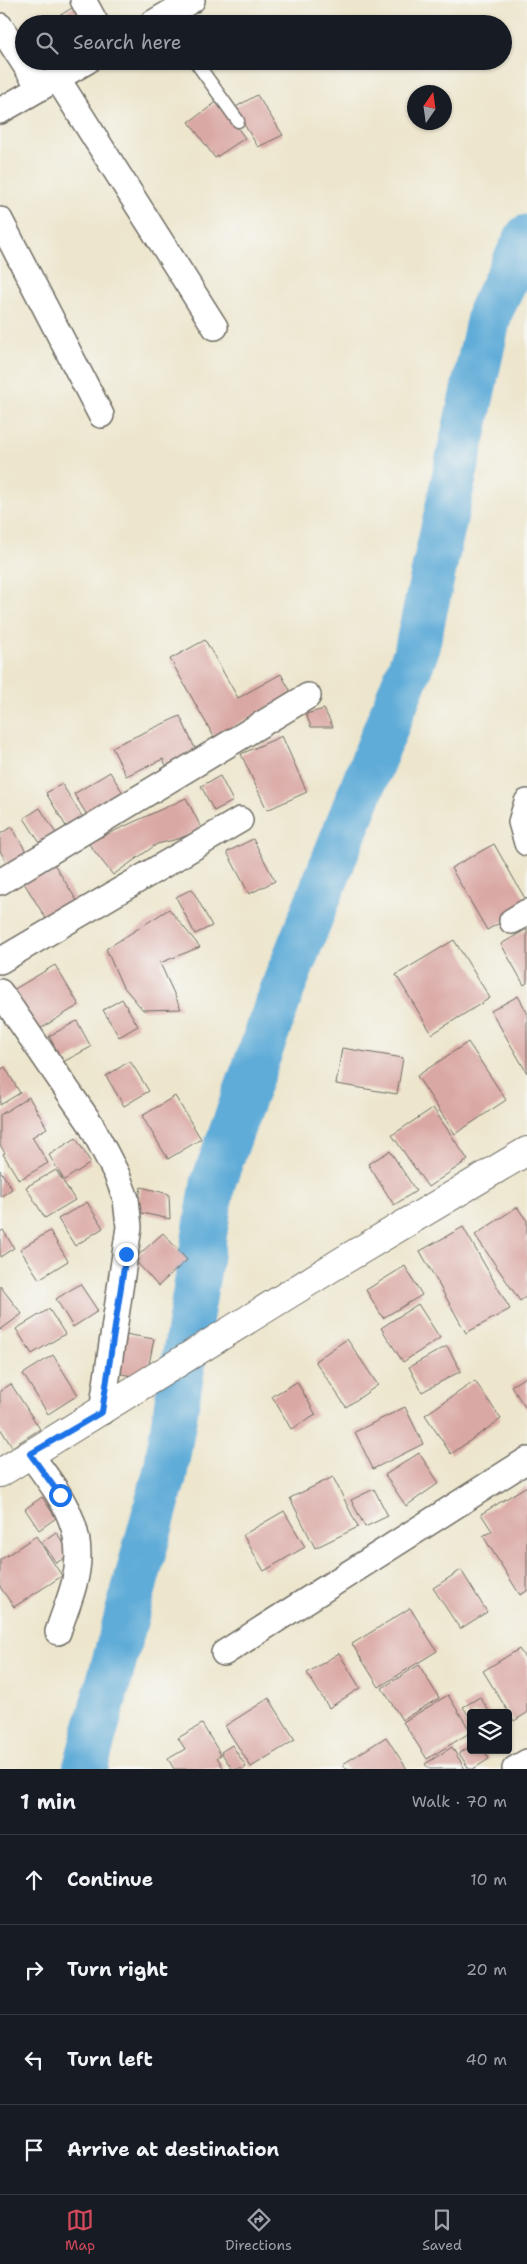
<!DOCTYPE html>
<meta charset="utf-8">
<style>
body{margin:0;font-family:"Shantell Sans",sans-serif;background:#20242c;color:#f1f3f6}
.controls{position:absolute;right:15px;bottom:15px;display:grid;overflow:hidden;border-radius:5px;box-shadow:0 1px 4px #0004}
.controls button{width:45px;height:45px;display:grid;place-items:center;padding:0;border:0;border-bottom:1px solid #363941;background:#171b24;color:#f1f3f6;font:25px sans-serif}
.compass{position:absolute;left:407px;top:85px;width:45px;height:45px;border-radius:50%;background:#171b24;box-shadow:0 1px 4px #0004;rotate:13deg}
.stop{position:absolute;width:15px;height:15px;margin:-11px;border:4px solid #1a73e8;border-radius:50%;background:#fff}
.stop.end{background:#1a73e8;border-color:#fff;box-shadow:0 1px 5px #0008}
.list{margin:0;padding:0;list-style:none}
h2{display:flex;justify-content:space-between;align-items:center;height:65px;margin:0;padding:0 20px;font-size:21px}
h2 small{font-size:16px;font-weight:400;color:#9ea1a6}
.list li{display:grid;grid-template-columns:32px 1fr auto;gap:15px;align-items:center;box-sizing:border-box;height:90px;padding:0 20px;border-top:1px solid #363941}
.list b{display:block;font-size:19px;white-space:nowrap}
.list em{font-size:16px;font-style:normal;color:#9ea1a6}
.icon{flex:none;width:28px;height:28px;fill:none;stroke:currentColor;stroke-width:2;stroke-linecap:round;stroke-linejoin:round}
.map{position:relative;flex:none;width:527px;height:1769px;overflow:hidden}
.search{position:absolute;background:#171b24;box-shadow:0 1px 4px #0004;left:15px;right:15px;top:15px;height:55px;display:flex;align-items:center;gap:12px;box-sizing:border-box;padding:0 18px;border-radius:28px;color:#9ea1a6;font-size:19px}
.sheet{height:425px;background:#171b24}
nav{display:flex;justify-content:space-around;align-items:center;box-sizing:border-box;height:70px;border-top:1px solid #363941;background:#171b24;font-size:14px;color:#9ea1a6}
nav a{display:grid;justify-items:center;gap:2px}
nav .on{color:#d1495b}
.map>svg:first-child{display:block}
.lines{fill:none;stroke-linecap:round;stroke-linejoin:round}
.river{stroke:#5facd8;stroke-width:45}
.building{fill:#daa8a4}
.service-casing{stroke:#6f6c64;stroke-width:15}
.minor-casing{stroke:#6f6c64;stroke-width:28}
.tertiary-casing{stroke:#6f6c64;stroke-width:30}
.service{stroke:#fff;stroke-width:12}
.minor{stroke:#fff;stroke-width:25}
.tertiary{stroke:#fff;stroke-width:28}
.route{stroke:#1a73e8;stroke-width:6}
</style>
<div class="map">
<svg width="527" height="1769" viewBox="0 0 527 1769">
<rect width="100%" height="100%" fill="#f6f6f2"/>
<filter id="ink" filterUnits="userSpaceOnUse"><feTurbulence type="fractalNoise" baseFrequency=".02" numOctaves="2"/><feDisplacementMap in="SourceGraphic" scale="10" xChannelSelector="R" yChannelSelector="G"/><feConvolveMatrix kernelMatrix="1 2 1 2 8 2 1 2 1" color-interpolation-filters="sRGB"/></filter>
<filter id="wash" filterUnits="userSpaceOnUse"><feTurbulence type="fractalNoise" baseFrequency=".0096" numOctaves="4" result="noise"/><feDisplacementMap in="SourceGraphic" scale="20" xChannelSelector="R" yChannelSelector="G"/><feGaussianBlur stdDeviation="1.12" result="paint"/><feColorMatrix in="noise" values="0 0 0 0 0 0 0 0 0 0 0 0 0 0 0 0 0 1.4 0 .05"/><feComposite in="paint" operator="in"/></filter>
<g filter="url(#wash)">
<rect width="100%" height="100%" fill="#ede6cd"/>
<g class="lines">
<path class="river" d="M85,1769L165,1474L213,1183L284,985L416,652L490,312L527,237"/>
</g>
<g id="blocks">
<g class="building">
<path d="M75,6L86,24H53L51,21Z"/>
<path d="M257,95L283,135L258,147L234,108Z"/>
<path d="M218,101L245,138L215,158L189,122Z"/>
<path d="M205,640L238,698L281,674L292,694L214,737L170,659Z"/>
<path d="M324,709L333,727H311L306,714Z"/>
<path d="M180,716L200,759L169,772L163,759L126,776L112,747Z"/>
<path d="M282,736L307,792L267,810L241,754Z"/>
<path d="M110,772L128,801L92,823L74,794Z"/>
<path d="M220,776L233,801L214,811L201,786Z"/>
<path d="M62,784L83,818L67,828L46,793Z"/>
<path d="M186,798L202,829L178,839L157,844L113,875L88,843Z"/>
<path d="M40,808L59,838L43,848L24,818Z"/>
<path d="M12,827L28,855L9,866L0,851V834Z"/>
<path d="M253,839L275,881L249,894L227,852Z"/>
<path d="M494,844L527,902V908L487,930L451,868Z"/>
<path d="M54,864L79,904L48,922L24,883Z"/>
<path d="M192,889L212,926L195,934L176,897Z"/>
<path d="M169,909L200,947L160,963L181,1009L143,1010L122,985L106,949Z"/>
<path d="M527,929V983L524,985L501,944Z"/>
<path d="M454,940L490,998L432,1034L396,975Z"/>
<path d="M55,965L79,1005L38,1030L13,990Z"/>
<path d="M518,996L527,1012V1073L491,1011Z"/>
<path d="M122,999L138,1026L119,1037L103,1010Z"/>
<path d="M77,1021L91,1047L63,1062L49,1036Z"/>
<path d="M468,1042L506,1100L455,1134L417,1076Z"/>
<path d="M342,1048L403,1058L397,1094L336,1084Z"/>
<path d="M130,1061L149,1091L124,1106L106,1076Z"/>
<path d="M5,1067L20,1093L0,1105V1070Z"/>
<path d="M175,1096L201,1139L168,1159L142,1116Z"/>
<path d="M29,1097L47,1128L32,1137L48,1163L19,1180L3,1154L5,1153L0,1145V1115Z"/>
<path d="M433,1108L468,1160L428,1187L392,1135Z"/>
<path d="M76,1138L91,1163L64,1180L49,1155Z"/>
<path d="M390,1151L416,1191L394,1205L368,1164Z"/>
<path d="M0,1170L12,1189L0,1197Z"/>
<path d="M56,1170L75,1200L45,1218L26,1187Z"/>
<path d="M141,1187L169,1194L170,1219L137,1212Z"/>
<path d="M87,1202L103,1228L75,1246L58,1219Z"/>
<path d="M517,1207L527,1221V1296L520,1301L475,1235Z"/>
<path d="M463,1227L510,1309L466,1333L420,1251Z"/>
<path d="M3,1230L14,1248L0,1257V1232Z"/>
<path d="M50,1231L68,1261L39,1279L20,1249Z"/>
<path d="M163,1233L187,1260L158,1286L134,1259Z"/>
<path d="M405,1266L422,1295L383,1318L366,1290Z"/>
<path d="M80,1284L98,1311L73,1327L56,1299Z"/>
<path d="M0,1286L22,1314L0,1330Z"/>
<path d="M418,1304L440,1338L403,1362L381,1328Z"/>
<path d="M49,1309L65,1334L32,1354L16,1329Z"/>
<path d="M125,1334L154,1339L146,1379L117,1373Z"/>
<path d="M347,1339L378,1385L346,1407L315,1361Z"/>
<path d="M447,1346L461,1371L422,1392L409,1367Z"/>
<path d="M53,1355L78,1395L48,1414L23,1374Z"/>
<path d="M527,1376V1410L511,1386Z"/>
<path d="M475,1381L501,1419L451,1454L425,1415Z"/>
<path d="M297,1382L316,1415L291,1429L272,1396Z"/>
<path d="M11,1384L40,1429L12,1447L0,1428V1391Z"/>
<path d="M405,1407L423,1444L373,1469L355,1432Z"/>
<path d="M419,1453L439,1483L406,1506L385,1475Z"/>
<path d="M333,1477L358,1527L315,1548L290,1498Z"/>
<path d="M527,1486V1591L520,1595L483,1536L492,1531L481,1514Z"/>
<path d="M374,1489L388,1516L365,1527L351,1500Z"/>
<path d="M42,1497L56,1518L39,1530L25,1509Z"/>
<path d="M284,1511L305,1547L264,1571L243,1535Z"/>
<path d="M56,1532L71,1554L56,1563L42,1542Z"/>
<path d="M36,1536L62,1576L14,1607L0,1587V1560Z"/>
<path d="M461,1570L487,1612L460,1629L433,1588Z"/>
<path d="M410,1608L437,1651L379,1687L352,1644Z"/>
<path d="M519,1649L527,1661V1713L514,1721L483,1671Z"/>
<path d="M339,1653L360,1688L329,1708L307,1673Z"/>
<path d="M419,1665L439,1698L402,1720L382,1688Z"/>
<path d="M448,1695L471,1732L427,1759L403,1722Z"/>
<path d="M480,1697L490,1713H471V1719L463,1707Z"/>
<path d="M269,1698L295,1740L251,1767L225,1726Z"/>
<path d="M202,1724L221,1755L217,1757L224,1769H174L168,1759L185,1749L178,1738Z"/>
<path d="M386,1737L407,1769H346L343,1764Z"/>
<path d="M232,1745L246,1767L243,1769H232L221,1752Z"/>
<path d="M471,1746V1750H484L489,1759L473,1769H469L459,1753Z"/>
<path d="M452,1747L465,1769H429L425,1764Z"/>
</g>
</g>
</g>
<g filter="url(#ink)">
<use href="#blocks" fill-opacity="0" stroke="#6f6c64" stroke-width="1"/>
<g class="lines">
<defs>
<path id="service" d="M195,61L238,121"/>
<g id="minor">
<path d="M83,0L96,24"/>
<path d="M151,24L192,0"/>
<path d="M0,26L40,88"/>
<path d="M57,78L215,327"/>
<path d="M0,111L87,61"/>
<path d="M0,220L101,415"/>
<path d="M527,802L521,822L527,843"/>
<path d="M0,882L308,696"/>
<path d="M512,921L527,912"/>
<path d="M0,961L240,820"/>
<path d="M0,992L90,1123L117,1175L126,1199L129,1227L102,1412"/>
<path d="M30,1454C60,1495 89,1530 74,1584C70,1600 63,1616 58,1632"/>
<path d="M224,1653L527,1460"/>
<path d="M515,1769L527,1762"/>
</g>
<path id="tertiary" d="M0,1473L344,1260L527,1151"/>
</defs>
<use href="#service" class="service-casing"/>
<use href="#minor" class="minor-casing"/>
<use href="#tertiary" class="tertiary-casing"/>
<use href="#service" class="service"/>
<use href="#minor" class="minor"/>
<use href="#tertiary" class="tertiary"/>
</g>
</g>
<g class="lines" filter="url(#ink)">
<path class="route" d="M60,1495L30,1454L102,1412L126,1254"/>
</g>
</svg>
<div class="controls">
<button><svg class="icon" aria-label="layers" viewBox="0 0 24 24"><path d="M12 4l9 5-9 5-9-5zM3 14l9 5 9-5"/></svg></button>
</div>
<svg class="compass" viewBox="-18 -18 36 36"><path d="M0-13l5 13h-10z" fill="#e53935"/><path d="M0 13l5-13h-10z" fill="#9ea1a6"/></svg>
<div class="stop" style="left:60px;top:1495px"></div>
<div class="stop end" style="left:126px;top:1254px"></div>
<div class="search"><svg class="icon" aria-label="search" viewBox="0 0 24 24"><circle cx="10" cy="10" r="6"/><path d="M15 15l6 6"/></svg>Search here</div>
</div>
<section class="sheet">
<h2>1 min<small>Walk · 70 m</small></h2>
<ul class="list">
<li><svg class="icon" aria-label="ahead" viewBox="0 0 24 24"><path d="M12 20V5M6 11l6-6 6 6"/></svg><div><b>Continue</b></div><em>10 m</em></li>
<li><svg class="icon" aria-label="right" viewBox="0 0 24 24"><path d="M7 20v-9h11M14 6l5 5-5 5"/></svg><div><b>Turn right</b></div><em>20 m</em></li>
<li><svg class="icon" aria-label="left" viewBox="0 0 24 24"><path d="M17 20v-9H6M10 6l-5 5 5 5"/></svg><div><b>Turn left</b></div><em>40 m</em></li>
<li><svg class="icon" aria-label="arrive" viewBox="0 0 24 24"><path d="M6 21V4h12l-3 4 3 4H6"/></svg><div><b>Arrive at destination</b></div></li>
</ul>
</section>
<nav>
<a class="on"><svg class="icon" aria-label="map" viewBox="0 0 24 24"><path d="M3 6l6-2 6 2 6-2v14l-6 2-6-2-6 2zM9 4v14M15 6v14"/></svg>Map</a>
<a><svg class="icon" aria-label="directions" viewBox="0 0 24 24"><path d="M12 3l9 9-9 9-9-9zM9 14v-3h6M13 9l2 2-2 2"/></svg>Directions</a>
<a><svg class="icon" aria-label="saved" viewBox="0 0 24 24"><path d="M7 4h10v16l-5-4-5 4z"/></svg>Saved</a>
</nav>
